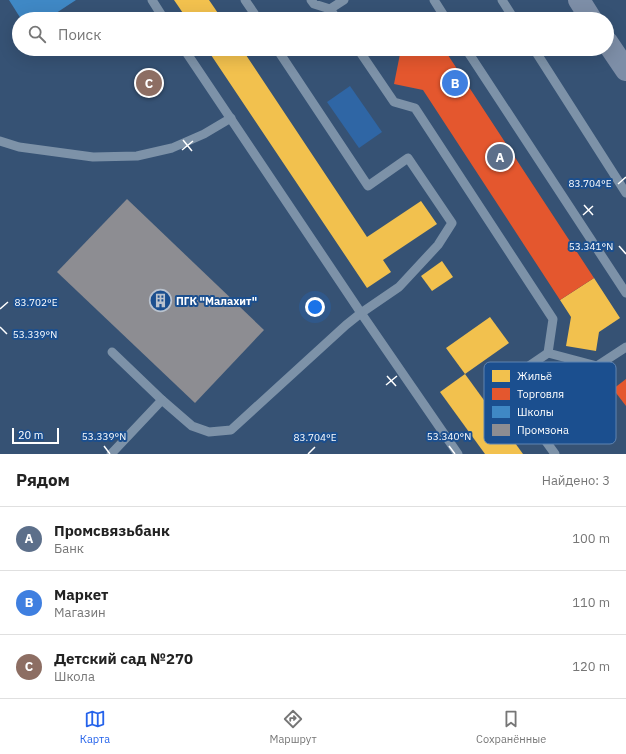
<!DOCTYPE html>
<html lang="ru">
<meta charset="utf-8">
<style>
body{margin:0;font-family:"IBM Plex Sans",sans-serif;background:#f6f6f6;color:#222}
.scale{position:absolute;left:12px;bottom:10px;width:47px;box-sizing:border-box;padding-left:4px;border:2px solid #fff;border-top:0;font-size:11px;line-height:14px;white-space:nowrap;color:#fff;-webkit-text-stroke:3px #1b4f8f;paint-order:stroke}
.you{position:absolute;left:315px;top:307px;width:14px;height:14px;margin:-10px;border:3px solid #fff;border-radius:50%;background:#1a73e8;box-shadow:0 0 0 6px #1a73e833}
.badge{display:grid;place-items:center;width:26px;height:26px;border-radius:50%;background:#2563eb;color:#fff;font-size:13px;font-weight:700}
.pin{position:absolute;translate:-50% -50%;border:2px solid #fff;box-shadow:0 1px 4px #0006}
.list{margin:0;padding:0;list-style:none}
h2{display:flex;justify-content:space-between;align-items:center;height:52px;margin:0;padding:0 16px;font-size:17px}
h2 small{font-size:13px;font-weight:400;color:#767676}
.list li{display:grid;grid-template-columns:26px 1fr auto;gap:12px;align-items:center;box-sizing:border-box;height:64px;padding:0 16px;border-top:1px solid #e0e0e0}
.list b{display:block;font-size:15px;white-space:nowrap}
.list p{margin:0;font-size:13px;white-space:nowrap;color:#767676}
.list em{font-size:13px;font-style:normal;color:#767676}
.icon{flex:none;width:22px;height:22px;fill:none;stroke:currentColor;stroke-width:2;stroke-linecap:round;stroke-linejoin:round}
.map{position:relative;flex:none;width:626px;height:454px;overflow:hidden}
.search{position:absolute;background:#fff;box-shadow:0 4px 16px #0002;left:12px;right:12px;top:12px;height:44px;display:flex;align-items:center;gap:10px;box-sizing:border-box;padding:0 14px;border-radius:22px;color:#767676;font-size:15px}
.sheet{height:244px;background:#fff}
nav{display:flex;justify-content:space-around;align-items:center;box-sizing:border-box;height:56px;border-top:1px solid #e0e0e0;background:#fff;font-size:11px;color:#767676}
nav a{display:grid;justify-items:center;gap:2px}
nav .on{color:#2563eb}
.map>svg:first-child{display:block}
.grass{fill:#2f66a5}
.homes{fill:#f2c14e}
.shops{fill:#e4572e}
.schools{fill:#3f88c5}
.industry{fill:#8d8d92}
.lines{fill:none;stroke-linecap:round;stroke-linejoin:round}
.service{stroke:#7d92a8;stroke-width:9}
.primary{stroke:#7d8ea7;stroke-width:22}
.ticks{fill:none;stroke:#fff;stroke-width:1.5}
.labels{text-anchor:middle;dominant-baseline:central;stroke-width:4;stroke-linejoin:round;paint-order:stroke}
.poi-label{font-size:11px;font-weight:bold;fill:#fff;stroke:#1b4f8f;text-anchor:start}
.key{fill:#1b4f8f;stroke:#5f84b1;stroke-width:1}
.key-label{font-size:11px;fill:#fff}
.ticks-label{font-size:10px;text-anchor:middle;fill:#fff;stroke:#1b4f8f;stroke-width:4;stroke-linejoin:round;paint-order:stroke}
</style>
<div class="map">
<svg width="626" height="454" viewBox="0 0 626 454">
<rect width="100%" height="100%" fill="#365274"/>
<path class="grass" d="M350,86L382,132L359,148L327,102Z"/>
<g class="homes">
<path d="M174,0H209L222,19H187Z"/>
<path d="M207,49H242L367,237L421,201L437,224L383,260L391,272L367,288Z"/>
<path d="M442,261L453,277L432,291L421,276Z"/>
<path d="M594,278L620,318L599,332L596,351L566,346L571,317L560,300Z"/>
<path d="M490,317L509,343L465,374L446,348Z"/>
<path d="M465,374L523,454H485L440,392Z"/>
</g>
<g class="shops">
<path d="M401,49L424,53L430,49H444L594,278L560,300L423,90L394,84Z"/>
<path d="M626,379V406L613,389Z"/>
</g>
<path class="schools" d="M9,0H76L47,19H21Z"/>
<path class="industry" d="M127,199L264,330L195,403L57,272Z"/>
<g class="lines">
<g class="service">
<path d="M152,0L164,19"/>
<path d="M245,0L258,19"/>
<path d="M311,0L314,4L330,9L337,19"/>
<path d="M434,0L446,19"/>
<path d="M502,0L514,19"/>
<path d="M330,9L344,0"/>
<path d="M184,49L361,313L458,454"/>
<path d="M358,49L394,102L415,108L553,319L548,353L597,366L626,347"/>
<path d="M466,49L626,293"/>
<path d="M534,49L626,193"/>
<path d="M0,141L19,147L93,157L137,156L172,148L204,134L231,118"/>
<path d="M112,352L162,400L192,426L209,432L231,430L346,325L361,313L399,287L438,245L452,223L408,158L368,186L277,49"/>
<path d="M548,353L504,383L555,454"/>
<path d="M111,454L162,400"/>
</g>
<g class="primary">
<path d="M579,0L591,19"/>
<path d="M607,42L626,70"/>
</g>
</g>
<path class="ticks" d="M183,140L192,151M182,150L193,141M618,184L626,177M584,205L593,215M583,215L593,206M619,246L626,254M0,309L8,302M0,327L7,334M387,376L396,386M386,385L397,376M104,446L110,454M449,446L455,454M308,454L315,447"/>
<defs>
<symbol id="building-ring" viewBox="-11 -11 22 22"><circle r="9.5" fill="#1b4f8f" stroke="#b9c2ce" stroke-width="1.5"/><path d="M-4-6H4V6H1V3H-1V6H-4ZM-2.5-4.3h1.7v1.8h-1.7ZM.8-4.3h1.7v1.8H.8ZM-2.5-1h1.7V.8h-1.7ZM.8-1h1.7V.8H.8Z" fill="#b9c2ce"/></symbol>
</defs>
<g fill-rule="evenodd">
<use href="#building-ring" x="148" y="288" width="25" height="25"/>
</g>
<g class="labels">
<g class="poi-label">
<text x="176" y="301">ПГК "Малахит"</text>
</g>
</g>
<rect x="484" y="362" width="132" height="82" rx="6" class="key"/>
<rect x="492" y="370" width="18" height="12" fill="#f2c14e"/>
<rect x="492" y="388" width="18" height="12" fill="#e4572e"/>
<rect x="492" y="406" width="18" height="12" fill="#3f88c5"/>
<rect x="492" y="424" width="18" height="12" fill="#8d8d92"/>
<g class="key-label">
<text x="517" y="380">Жильё</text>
<text x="517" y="398">Торговля</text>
<text x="517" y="416">Школы</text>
<text x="517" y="434">Промзона</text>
</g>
<g class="ticks-label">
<text x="590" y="187">83.704°E</text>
<text x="591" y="250">53.341°N</text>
<text x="36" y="306">83.702°E</text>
<text x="35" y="338">53.339°N</text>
<text x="104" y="440">53.339°N</text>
<text x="449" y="440">53.340°N</text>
<text x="315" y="441">83.704°E</text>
</g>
</svg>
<div class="scale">20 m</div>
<div class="you"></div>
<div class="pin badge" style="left:500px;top:157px;background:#5c6f8a">A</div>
<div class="pin badge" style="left:455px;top:83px;background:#3f7fe0">B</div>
<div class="pin badge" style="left:149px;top:83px;background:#8d6e63">C</div>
<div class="search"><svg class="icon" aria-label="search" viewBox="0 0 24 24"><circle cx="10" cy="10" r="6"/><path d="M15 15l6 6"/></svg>Поиск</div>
</div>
<section class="sheet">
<h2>Рядом<small>Найдено: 3</small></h2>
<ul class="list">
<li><span class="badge" style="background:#5c6f8a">A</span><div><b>Промсвязьбанк</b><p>Банк</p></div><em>100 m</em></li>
<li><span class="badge" style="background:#3f7fe0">B</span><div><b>Маркет</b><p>Магазин</p></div><em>110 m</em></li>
<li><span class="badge" style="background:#8d6e63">C</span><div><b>Детский сад №270</b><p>Школа</p></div><em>120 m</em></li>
</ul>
</section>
<nav>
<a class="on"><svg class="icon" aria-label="map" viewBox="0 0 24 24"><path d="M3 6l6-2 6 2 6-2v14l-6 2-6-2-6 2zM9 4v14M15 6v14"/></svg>Карта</a>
<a><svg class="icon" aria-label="directions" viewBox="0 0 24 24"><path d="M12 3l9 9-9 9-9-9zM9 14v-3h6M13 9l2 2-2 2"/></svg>Маршрут</a>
<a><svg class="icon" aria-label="saved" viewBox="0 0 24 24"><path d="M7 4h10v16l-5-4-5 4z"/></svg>Сохранённые</a>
</nav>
